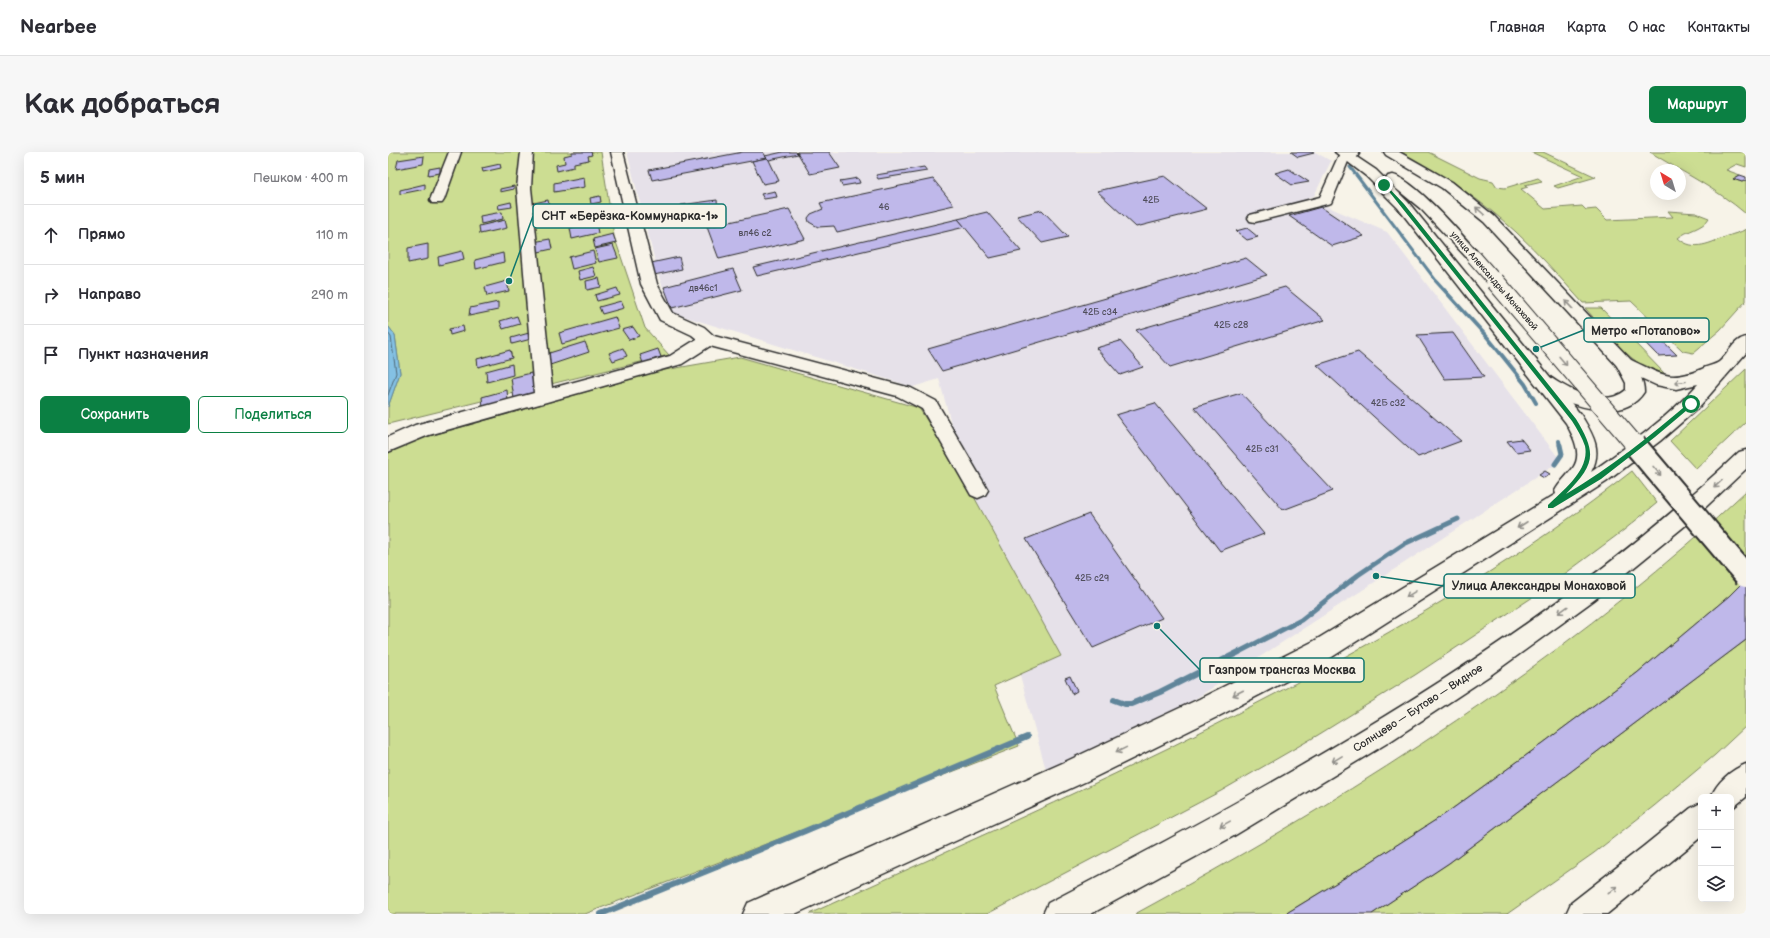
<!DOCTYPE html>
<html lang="ru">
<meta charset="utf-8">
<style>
body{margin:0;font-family:"Balsamiq Sans",sans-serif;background:#f7f7f7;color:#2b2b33}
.controls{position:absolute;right:12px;bottom:12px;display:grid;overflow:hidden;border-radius:6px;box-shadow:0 4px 16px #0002}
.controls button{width:36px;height:36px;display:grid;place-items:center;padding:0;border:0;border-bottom:1px solid #e1e1e2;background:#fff;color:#2b2b33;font:20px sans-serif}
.compass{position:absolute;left:1262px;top:12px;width:36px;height:36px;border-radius:50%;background:#fff;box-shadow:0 4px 16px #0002;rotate:322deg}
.stop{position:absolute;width:12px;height:12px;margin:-9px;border:3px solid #0b8043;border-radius:50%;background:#fff}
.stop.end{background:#0b8043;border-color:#fff;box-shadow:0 1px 4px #0008}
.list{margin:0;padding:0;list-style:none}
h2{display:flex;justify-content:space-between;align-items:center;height:52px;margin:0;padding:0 16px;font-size:17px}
h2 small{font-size:13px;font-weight:400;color:#7c7c81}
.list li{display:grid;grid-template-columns:26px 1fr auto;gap:12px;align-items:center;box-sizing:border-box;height:60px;padding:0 16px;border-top:1px solid #e1e1e2}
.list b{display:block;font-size:15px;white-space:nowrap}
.list em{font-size:13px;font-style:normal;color:#7c7c81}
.actions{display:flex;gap:8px;padding:12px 16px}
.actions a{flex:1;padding:9px 0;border:1px solid #0b8043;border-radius:6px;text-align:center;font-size:14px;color:#0b8043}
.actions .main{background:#0b8043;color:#fff}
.icon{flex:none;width:22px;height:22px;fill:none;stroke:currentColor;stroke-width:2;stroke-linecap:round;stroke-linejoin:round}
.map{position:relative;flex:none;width:1358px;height:762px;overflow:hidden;border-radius:6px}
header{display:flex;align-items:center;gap:24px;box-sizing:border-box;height:56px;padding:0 20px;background:#fff;border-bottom:1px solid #e1e1e2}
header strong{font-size:19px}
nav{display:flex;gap:22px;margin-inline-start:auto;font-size:14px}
.intro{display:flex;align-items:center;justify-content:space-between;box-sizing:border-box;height:96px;padding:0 24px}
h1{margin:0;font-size:28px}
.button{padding:10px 18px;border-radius:6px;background:#0b8043;color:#fff;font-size:14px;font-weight:700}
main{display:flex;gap:24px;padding:0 24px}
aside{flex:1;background:#fff;border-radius:6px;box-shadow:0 4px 16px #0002}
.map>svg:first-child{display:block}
.built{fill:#e6e1e9}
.green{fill:#ccdd92;stroke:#7c845e}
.water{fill:#84c1e4;stroke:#60859a}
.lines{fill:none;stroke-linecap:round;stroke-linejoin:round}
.shore{stroke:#4f6775;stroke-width:1}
.stream-far3{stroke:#60859a;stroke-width:3}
.stream-far2{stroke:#60859a;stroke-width:4}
.stream-far1{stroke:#60859a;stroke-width:5}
.stream{stroke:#60859a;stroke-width:6}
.building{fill:#bfb8ea;stroke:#2b2b2b}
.minor-casing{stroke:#2b2b2b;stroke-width:3}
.major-casing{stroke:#2b2b2b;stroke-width:3}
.minor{fill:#f7f3e8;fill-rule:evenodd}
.major{fill:#f7f3e8;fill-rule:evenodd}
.major-bridge-far2-casing{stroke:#2b2b2b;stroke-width:16;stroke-linecap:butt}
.major-bridge-far1-casing{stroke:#2b2b2b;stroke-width:20;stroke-linecap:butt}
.major-bridge-casing{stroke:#2b2b2b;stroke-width:26;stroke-linecap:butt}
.major-bridge-far2{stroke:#f7f3e8;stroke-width:14}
.major-bridge-far1{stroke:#f7f3e8;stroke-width:18}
.major-bridge{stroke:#f7f3e8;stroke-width:22}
.oneway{stroke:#918f8a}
.route{fill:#0b8043}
.labels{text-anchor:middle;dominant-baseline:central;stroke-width:3.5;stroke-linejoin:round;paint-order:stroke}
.number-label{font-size:9px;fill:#504e5b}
.far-street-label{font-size:9px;fill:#2b2b2b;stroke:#f7f3e8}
.street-label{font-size:11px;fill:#2b2b2b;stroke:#f7f3e8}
.leader{fill:none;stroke:#0f766e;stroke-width:1.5}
.callout-dot{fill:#0f766e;stroke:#f7f3e8;stroke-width:1.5}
.callout{fill:#f7f3e8;stroke:#0f766e;stroke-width:1.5}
.callout-label{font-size:12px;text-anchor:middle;font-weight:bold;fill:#2b2b2b}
</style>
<header>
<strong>Nearbee</strong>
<nav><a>Главная</a><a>Карта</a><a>О нас</a><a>Контакты</a></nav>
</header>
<div class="intro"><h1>Как добраться</h1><a class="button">Маршрут</a></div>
<main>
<aside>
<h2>5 мин<small>Пешком · 400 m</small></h2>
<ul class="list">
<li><svg class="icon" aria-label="ahead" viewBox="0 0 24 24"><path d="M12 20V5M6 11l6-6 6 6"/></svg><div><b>Прямо</b></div><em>110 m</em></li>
<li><svg class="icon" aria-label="right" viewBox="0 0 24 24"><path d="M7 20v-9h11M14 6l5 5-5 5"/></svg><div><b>Направо</b></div><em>290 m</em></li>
<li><svg class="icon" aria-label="arrive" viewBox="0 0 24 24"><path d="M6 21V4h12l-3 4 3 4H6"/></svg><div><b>Пункт назначения</b></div></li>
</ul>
<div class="actions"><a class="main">Сохранить</a><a>Поделиться</a></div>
</aside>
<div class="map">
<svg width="1358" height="762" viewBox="0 0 1358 762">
<rect width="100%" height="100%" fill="#f7f3e8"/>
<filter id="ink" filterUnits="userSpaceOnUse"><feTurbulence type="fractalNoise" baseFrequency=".025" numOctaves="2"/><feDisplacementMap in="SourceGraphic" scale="8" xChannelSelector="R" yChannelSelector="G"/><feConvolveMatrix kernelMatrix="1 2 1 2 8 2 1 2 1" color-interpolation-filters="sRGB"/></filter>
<g filter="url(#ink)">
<path class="built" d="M239,0H927L943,9L926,44L919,46L999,80L1173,309L664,640L551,227L525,235L285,161L271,125Z"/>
<g class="green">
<path d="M0,0H213L226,84L257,176L281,203L0,272V255L12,221L7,183L0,174Z"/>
<path d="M1013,0H1040L1092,26L1105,29L1109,35L1117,36L1150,26L1154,29L1137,33L1140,35L1133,37L1157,57L1194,54L1198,58L1208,57L1219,68L1285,65L1280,59L1308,61L1321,66C1315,77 1299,78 1290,86C1306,101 1323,90 1340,84C1347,81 1352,81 1358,77V149L1332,178L1305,201L1295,199L1243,149L1195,151C1173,127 1152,102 1128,80C1093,48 1055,22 1013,0Z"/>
<path d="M1143,0H1155L1208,25L1170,36L1166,34L1195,24Z"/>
<path d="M1262,0H1358V15L1349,12L1338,18L1352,23L1345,27L1354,30L1358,28V62C1329,37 1294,20 1262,0Z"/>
<path d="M1197,156H1213L1277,222C1244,217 1219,180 1197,156Z"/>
<path d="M352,205L531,256L579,332L673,504L606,534L631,594L197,762H0V296L271,219Z"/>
<path d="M1358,217V270L1308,317L1282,289Z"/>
<path d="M1244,319L1269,351L1236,378L1151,441L1027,523L930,583L833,639L599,762H421C584,688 748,616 906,532C1024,470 1139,402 1244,319Z"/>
<path d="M1358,339V427L1341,444L1249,521L1151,594L1057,662L976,714L897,762H747C942,656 1132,537 1300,392C1320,375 1339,356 1358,339Z"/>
<path d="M1358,488V574L1327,603L1266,654L1206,701L1119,762H984L1061,711Z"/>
</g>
<path class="water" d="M0,174L7,183L12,221L0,255Z"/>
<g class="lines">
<path class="shore" d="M0,181L3,185L8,221L0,243"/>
<path class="stream-far3" d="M962,15L1049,130"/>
<g class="stream-far2">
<path d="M1048,129L1100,186L1137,232L1148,251"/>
<path d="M1171,289L1172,294"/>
</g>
<g class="stream-far1">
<path d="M1167,312L1174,302L1172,293"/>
<path d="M849,501L913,468L970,423L1016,392L1070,367"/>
</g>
<g class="stream">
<path d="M726,548L737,552H743L772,540L851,500"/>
<path d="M213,762L417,679L639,585"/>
</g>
</g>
<g class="building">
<path d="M184,0H203L204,3L200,4L201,8L186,11V15L169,19L168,13L177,11L176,4L184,2Z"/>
<path d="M355,0H375L379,6L264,28L261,18Z"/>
<path d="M395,0H408L410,2L381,8L377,4Z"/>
<path d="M409,0H441L452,16L422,22Z"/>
<path d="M903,0H924L926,1L910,5Z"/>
<path d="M36,4L35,12L8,17L10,8Z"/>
<path d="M379,6L381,8L391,29L375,32L364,9Z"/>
<path d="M112,12L113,16L95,20L94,16Z"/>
<path d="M52,15V21L40,23L41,17Z"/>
<path d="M536,15L539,19L490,27L488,23Z"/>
<path d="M901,17L921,30L904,33L887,21Z"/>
<path d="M1352,23L1358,25V28L1354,30L1345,27Z"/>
<path d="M777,24L819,57L748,75L709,39Z"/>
<path d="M196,25L197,35L166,40V31Z"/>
<path d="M470,26L472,31L454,34L452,29Z"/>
<path d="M545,27L566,53L449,80L446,74L430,75L421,70L420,66L423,62L435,57L432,51Z"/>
<path d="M37,32V37L12,42V38Z"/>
<path d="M126,34V37L112,40V37Z"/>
<path d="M387,39L389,45L376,47L373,42Z"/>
<path d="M212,44L213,50L203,52L202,46Z"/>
<path d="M160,48L162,59L148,62L146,51Z"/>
<path d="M329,48L330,58L293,63V53Z"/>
<path d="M123,50L124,55L111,57L110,53Z"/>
<path d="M933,55L976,84L944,94L901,64Z"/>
<path d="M401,57L417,87L331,107L319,75Z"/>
<path d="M654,58L680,85L654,91L629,64Z"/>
<path d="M114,60L115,67L93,72L92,64Z"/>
<path d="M599,60L633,99L602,106L570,67Z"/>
<path d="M570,67L577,75L369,124L365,115Z"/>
<path d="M117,68L119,76L92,82L91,74Z"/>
<path d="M208,71L210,81L184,87L182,76Z"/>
<path d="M859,76L870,85L859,88L848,79Z"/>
<path d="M225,82L228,91L207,96L205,87Z"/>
<path d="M162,87L164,97L146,101L145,90Z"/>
<path d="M40,92V107L20,111V96Z"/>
<path d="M225,93L230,106L211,110L207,97Z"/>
<path d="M74,99L76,107L51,113L50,105Z"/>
<path d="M205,99L208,111L184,117L181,105Z"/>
<path d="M115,101L116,110L88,117L87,108Z"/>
<path d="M291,105L294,117L266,123L263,111Z"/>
<path d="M858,106L879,123L554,219L540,197Z"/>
<path d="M205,115L208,124L192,128L190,119Z"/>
<path d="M345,117L354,138L284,156L276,135Z"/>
<path d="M211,126L213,135L199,138L198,129Z"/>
<path d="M119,129L121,139L99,144L97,135Z"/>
<path d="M897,135L937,168L782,215L748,178Z"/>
<path d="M229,136L232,143L209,149L207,143Z"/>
<path d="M233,149L236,156L214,162L211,155Z"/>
<path d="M110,150V158L81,164L82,156Z"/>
<path d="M129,164L132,172L115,177L112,169Z"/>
<path d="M227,165L231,176L174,192L171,181Z"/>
<path d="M1234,167H1252L1289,203L1270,204Z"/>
<path d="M75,174L76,179L62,183L61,177Z"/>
<path d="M245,175L251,184L241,188L234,178Z"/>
<path d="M141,181L143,187L124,192L123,186Z"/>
<path d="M1065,181L1096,225L1057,227L1029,183Z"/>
<path d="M732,189L755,215L732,223L708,196Z"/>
<path d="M197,190L201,200L162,213L158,202Z"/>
<path d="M235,196L239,204L225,209L221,201Z"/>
<path d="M270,197L273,205L255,211L252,203Z"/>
<path d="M122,198L124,206L90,215L89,207Z"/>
<path d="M970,200L1073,289L1030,305L929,213Z"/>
<path d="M124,212L125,223L99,230L98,219Z"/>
<path d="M143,221L147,241L126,247L123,226Z"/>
<path d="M119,238L120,249L95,256L94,245Z"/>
<path d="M853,241L945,339L895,358L806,255Z"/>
<path d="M767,251L876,382L832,399L728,263Z"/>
<path d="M1133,287L1142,298L1128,300L1119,289Z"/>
<path d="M1157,319L1162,322L1156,326L1151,323Z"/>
<path d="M701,362L774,466L705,496L638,387Z"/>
<path d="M1358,427V488L1061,711L984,762H897L976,714L1057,662L1151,594L1249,521L1341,444Z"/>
<path d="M682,524L689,539L684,542L677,526Z"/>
</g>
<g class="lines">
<defs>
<g id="minor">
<path d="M61,0H73L56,48L54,51H44L42,48Z"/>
<path d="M133,0H145L143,36L164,236L282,204L309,187L304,183L272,168L253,132L223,0H235L269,132L285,161L316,175L326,184L523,236L548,249L600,338L597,343L590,346L583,343L534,257L509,244L322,194L294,212L41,283L0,300V285L27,273L146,241L129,36Z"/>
<path d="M959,0H970L971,2L969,5L961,7L943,51L867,70L862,69L860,66L862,63L932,45L950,5L952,2Z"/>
<path d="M1237,207L1243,208C1250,218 1256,228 1256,240C1238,268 1198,258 1173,247C1163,243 1151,237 1145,228L1148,224C1159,221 1164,227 1173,232C1192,243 1219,254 1238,238V231L1228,212L1231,208Z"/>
</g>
<g id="major">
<path d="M947,0H961L988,18L1020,50L1193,263C1205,283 1215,298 1203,320C1240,294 1280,266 1310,232L1288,237L1268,233L1231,216L1096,70L1054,36L998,3L996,0H1011L1064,30L1106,64L1243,208C1273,222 1281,231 1314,217C1319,214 1327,213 1331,210C1341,202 1345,188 1358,185V201L1310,256L1272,289L1218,330L944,505L829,565L699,629L407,762H355L360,751L679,609L811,547L926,489L1168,342L1167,339C1171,331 1179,324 1185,316C1195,302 1185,284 1178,271L1010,56L978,24Z"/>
<path d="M1005,23C1027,28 1075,84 1091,102L1094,105L1091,108L1086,110L1081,108L1033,57L1000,30L998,27L1000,24Z"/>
<path d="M1358,298V317L1304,368L1206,448L1104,522L1001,590L844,685L703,762H655L660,751C902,625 1151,489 1351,300Z"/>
<path d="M1358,612V645L1343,657V645H1323C1329,630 1343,618 1358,612Z"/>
<path d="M1313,651V685L1219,762H1178L1183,751L1256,694L1303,656Z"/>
</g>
</defs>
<use href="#minor" class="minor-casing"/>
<use href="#major" class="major-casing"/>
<use href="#minor" class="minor"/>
<use href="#major" class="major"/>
<defs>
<path id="major-bridge-far2" d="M1086,105L1108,130"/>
<path id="major-bridge-far1" d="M1107,129L1248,294"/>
<path id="major-bridge" d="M1247,293L1358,424"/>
</defs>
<use href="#major-bridge-far2" class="major-bridge-far2-casing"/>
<use href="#major-bridge-far1" class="major-bridge-far1-casing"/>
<use href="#major-bridge" class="major-bridge-casing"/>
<use href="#major-bridge-far2" class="major-bridge-far2"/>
<use href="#major-bridge-far1" class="major-bridge-far1"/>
<use href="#major-bridge" class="major-bridge"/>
</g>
<defs><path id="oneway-shaft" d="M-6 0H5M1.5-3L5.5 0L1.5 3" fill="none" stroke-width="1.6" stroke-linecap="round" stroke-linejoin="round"/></defs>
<g class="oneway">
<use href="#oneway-shaft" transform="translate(1092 59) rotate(-138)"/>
<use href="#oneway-shaft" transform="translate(1181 153) rotate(-133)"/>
<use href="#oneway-shaft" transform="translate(1175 209) rotate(50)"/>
<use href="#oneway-shaft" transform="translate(1292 230) rotate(175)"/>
<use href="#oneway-shaft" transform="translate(1269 319) rotate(50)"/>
<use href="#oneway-shaft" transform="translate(1330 332) rotate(137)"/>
<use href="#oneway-shaft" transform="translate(1134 373) rotate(147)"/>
<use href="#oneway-shaft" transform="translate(1023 442) rotate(148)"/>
<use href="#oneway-shaft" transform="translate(1175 458) rotate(144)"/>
<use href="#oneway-shaft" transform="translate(850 541) rotate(153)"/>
<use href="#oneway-shaft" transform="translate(733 598) rotate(154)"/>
<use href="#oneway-shaft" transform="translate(949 607) rotate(149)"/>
<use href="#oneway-shaft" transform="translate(837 672) rotate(151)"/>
<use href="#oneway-shaft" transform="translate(1225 738) rotate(-38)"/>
</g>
</g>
<path class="route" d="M995,32H997L1016,52L1188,267C1210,303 1206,313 1178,342C1222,316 1262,284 1301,251H1305V253L1267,285L1213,327L1165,356H1160V353C1175,338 1202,318 1197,294C1194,285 1189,277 1184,269Z"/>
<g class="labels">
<g class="number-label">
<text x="763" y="48">42Б</text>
<text x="496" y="55">46</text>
<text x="367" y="81">вл46 с2</text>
<text x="315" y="136">дв46с1</text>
<text x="712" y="160">42Б с34</text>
<text x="843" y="173">42Б с28</text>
<text x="1000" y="251">42Б с32</text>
<text x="874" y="297">42Б с31</text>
<text x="704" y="426">42Б с29</text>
</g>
<g class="far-street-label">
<text transform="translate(1106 129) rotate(49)">улица Александры Монаховой</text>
</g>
<g class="street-label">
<text transform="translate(1030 556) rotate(-33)">Солнцево — Бутово — Видное</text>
</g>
</g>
<path class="leader" d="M121 129L145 64M1148 197L1196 178M988 424L1056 434M769 474L812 518"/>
<g class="callout-dot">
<circle cx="121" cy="129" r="4"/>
<circle cx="1148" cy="197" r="4"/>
<circle cx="988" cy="424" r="4"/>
<circle cx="769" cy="474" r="4"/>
</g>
<g class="callout">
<rect x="145" y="52" width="193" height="24" rx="4"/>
<rect x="1196" y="166" width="125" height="24" rx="4"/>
<rect x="1056" y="422" width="191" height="24" rx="4"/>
<rect x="812" y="506" width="164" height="24" rx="4"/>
</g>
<g class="callout-label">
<text x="242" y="68">СНТ «Берёзка-Коммунарка-1»</text>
<text x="1258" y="183">Метро «Потапово»</text>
<text x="1151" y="438">Улица Александры Монаховой</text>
<text x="894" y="522">Газпром трансгаз Москва</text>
</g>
</svg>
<div class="controls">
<button>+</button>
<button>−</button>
<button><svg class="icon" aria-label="layers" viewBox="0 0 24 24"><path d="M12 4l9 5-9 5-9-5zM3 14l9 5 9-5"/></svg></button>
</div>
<svg class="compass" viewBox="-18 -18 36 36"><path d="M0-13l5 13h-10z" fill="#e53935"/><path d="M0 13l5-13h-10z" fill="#7c7c81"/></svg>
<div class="stop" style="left:1303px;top:252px"></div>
<div class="stop end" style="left:996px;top:33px"></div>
</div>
</main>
